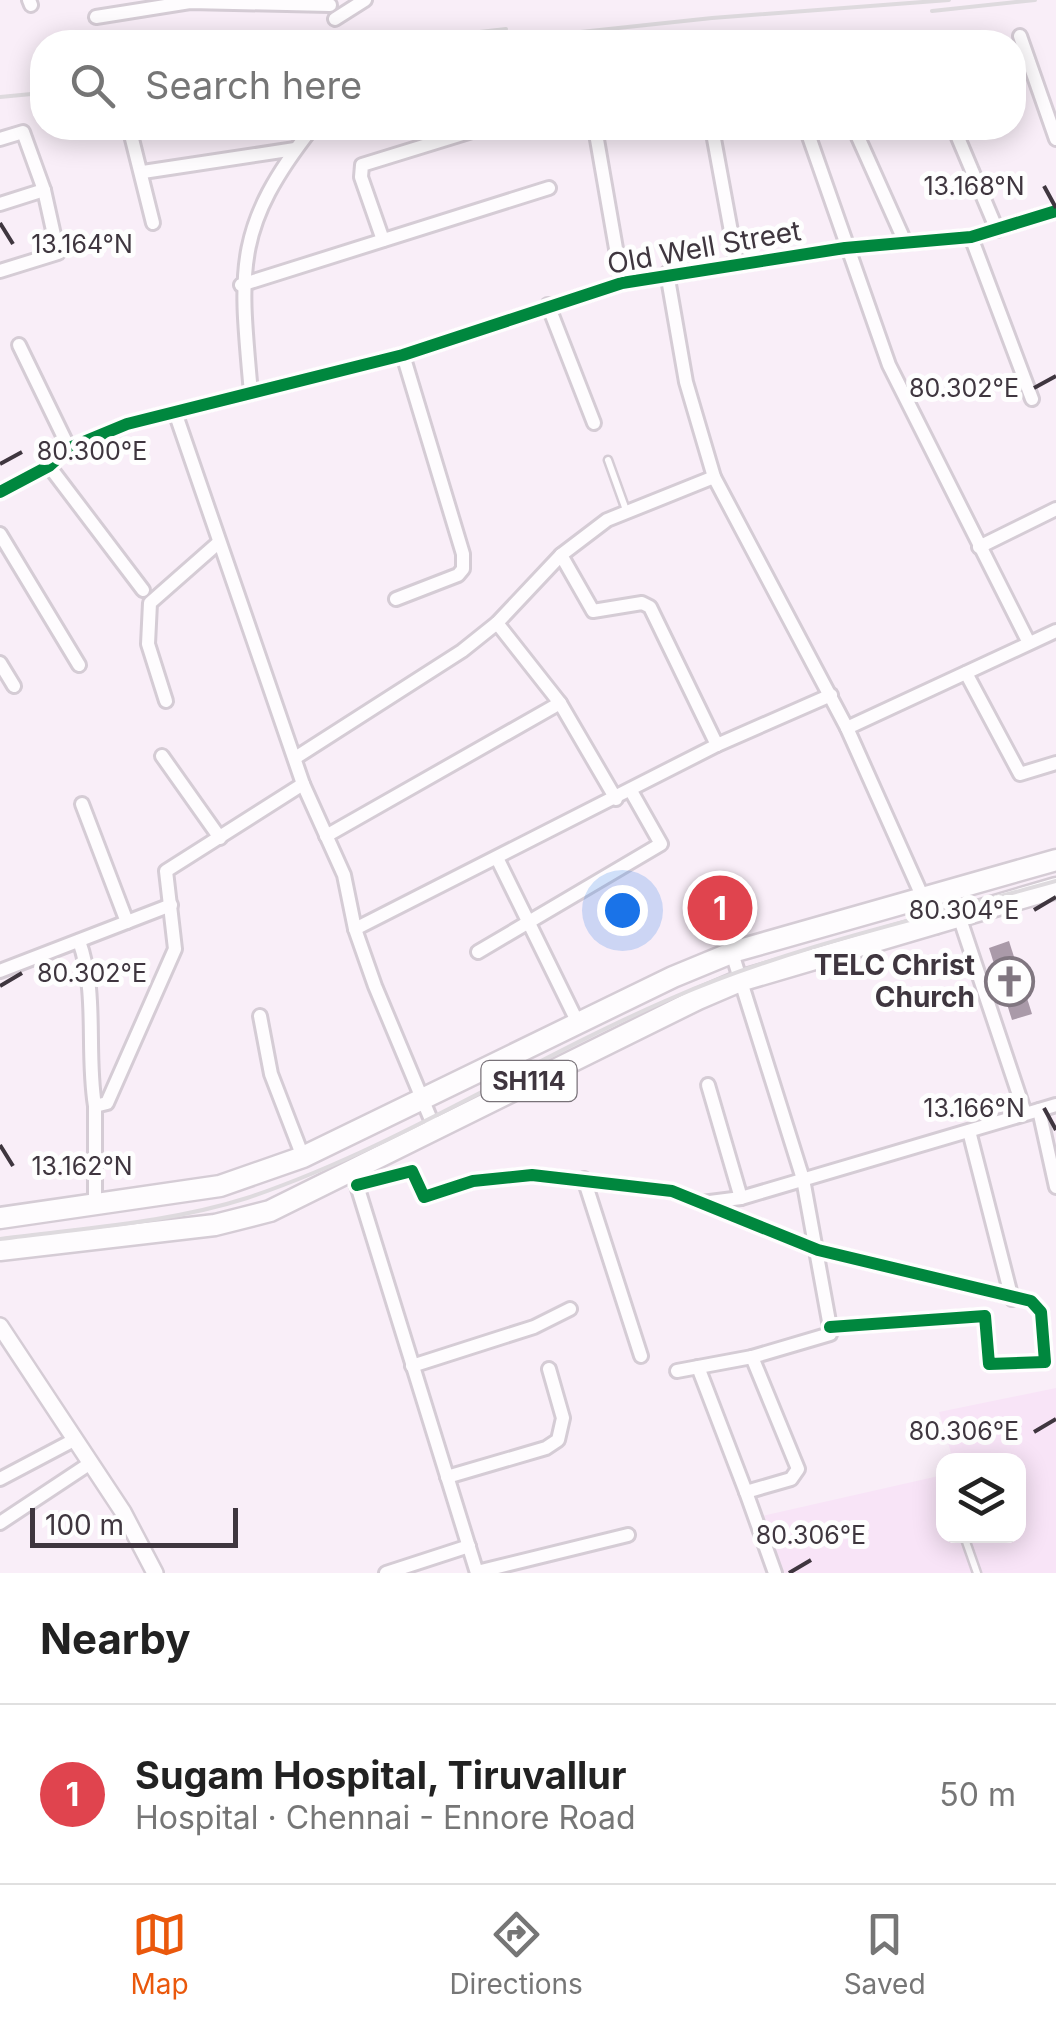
<!DOCTYPE html>
<meta charset="utf-8">
<style>
body{margin:0;font-family:Inter,sans-serif;background:#f2f2f2;color:#222}
.controls{position:absolute;right:30px;bottom:30px;display:grid;overflow:hidden;border-radius:20px;box-shadow:0 5px 25px #0003}
.controls button{width:90px;height:90px;display:grid;place-items:center;padding:0;border:0;border-bottom:2px solid #e0e0e0;background:#fff;color:#222;font:50px sans-serif}
.scale{position:absolute;left:30px;bottom:25px;width:208px;box-sizing:border-box;padding-left:10px;border:5px solid #3f363f;border-top:0;font-size:28px;line-height:35px;white-space:nowrap;color:#3f363f;-webkit-text-stroke:8px #fefefe;paint-order:stroke}
.you{position:absolute;left:622px;top:910px;width:35px;height:35px;margin:-25px;border:8px solid #fff;border-radius:50%;background:#1a73e8;box-shadow:0 0 0 15px #1a73e833}
.badge{display:grid;place-items:center;width:65px;height:65px;border-radius:50%;background:#ea580c;color:#fff;font-size:32px;font-weight:700}
.pin{position:absolute;translate:-50% -50%;border:5px solid #fff;box-shadow:0 2px 10px #0006}
.list{margin:0;padding:0;list-style:none}
h2{display:flex;justify-content:space-between;align-items:center;height:130px;margin:0;padding:0 40px;font-size:42px}
h2 small{font-size:32px;font-weight:400;color:#767676}
.list li{display:grid;grid-template-columns:65px 1fr auto;gap:30px;align-items:center;box-sizing:border-box;height:180px;padding:0 40px;border-top:2px solid #e0e0e0}
.list b{display:block;font-size:38px;white-space:nowrap}
.list p{margin:0;font-size:32px;white-space:nowrap;color:#767676}
.list em{font-size:32px;font-style:normal;color:#767676}
.icon{flex:none;width:55px;height:55px;fill:none;stroke:currentColor;stroke-width:2;stroke-linecap:round;stroke-linejoin:round}
.map{position:relative;flex:none;width:1056px;height:1573px;overflow:hidden}
.search{position:absolute;background:#fff;box-shadow:0 5px 25px #0003;left:30px;right:30px;top:30px;height:110px;display:flex;align-items:center;gap:25px;box-sizing:border-box;padding:0 35px;border-radius:40px;color:#767676;font-size:38px}
.sheet{height:310px;background:#fff}
nav{display:flex;justify-content:space-around;align-items:center;box-sizing:border-box;height:140px;border-top:2px solid #e0e0e0;background:#fff;font-size:28px;color:#767676}
nav a{display:grid;justify-items:center;gap:5px}
nav .on{color:#ea580c}
.map>svg:first-child{display:block}
.built{fill:#f8e4f7}
.building{fill:#aa9aa9}
.lines{fill:none;stroke-linecap:round;stroke-linejoin:round}
.service-casing{stroke:#d5ccd5;stroke-width:11}
.minor-casing{stroke:#d5ccd5;stroke-width:18}
.tertiary-casing{stroke:#d5ccd5;stroke-width:20}
.primary-casing{stroke:#d5ccd5;stroke-width:25}
.service{stroke:#fefcfe;stroke-width:6}
.minor{stroke:#fefcfe;stroke-width:12}
.tertiary{stroke:#fefcfe;stroke-width:15}
.primary{stroke:#fefcfe;stroke-width:20}
.rail{stroke:#dedade;stroke-width:4}
.quiet{stroke:#58b947;stroke-width:10;stroke-dasharray:20 10;stroke-linecap:butt}
.cycleway-casing{stroke:#fefefe;stroke-width:19}
.cycleway{stroke:#00873e;stroke-width:12}
.ticks{fill:none;stroke:#3f363f;stroke-width:4}
.labels{text-anchor:middle;dominant-baseline:central;stroke-width:10;stroke-linejoin:round;paint-order:stroke}
.shield{fill:#fefefe;stroke:#787278;stroke-width:2.5}
.shield-label{font-size:25px;font-weight:bold;fill:#3f363f}
.street-label{font-size:28px;fill:#3f363f;stroke:#fefefe}
.poi-label{font-size:28px;font-weight:bold;fill:#3f363f;stroke:#fefefe;text-anchor:end}
.ticks-label{font-size:25px;text-anchor:middle;fill:#3f363f;stroke:#fefefe;stroke-width:10;stroke-linejoin:round;paint-order:stroke}
</style>
<div class="map">
<svg width="1056" height="1573" viewBox="0 0 1056 1573">
<rect width="100%" height="100%" fill="#f9eef8"/>
<path class="built" d="M1056,1388V1573H777L758,1517L943,1475L944,1536H1018V1460H953L939,1412Z"/>
<g class="building">
<path d="M722,871L744,922L715,934L693,884Z"/>
<path d="M1009,941L1032,1014L1012,1020L989,948Z"/>
</g>
<g class="lines">
<defs>
<g id="service">
<path d="M608,460L626,510"/>
<path d="M964,1536L977,1573"/>
</g>
<g id="minor">
<path d="M29,0L31,5"/>
<path d="M96,17L190,2L330,5"/>
<path d="M335,19L365,0"/>
<path d="M1020,36L1056,139"/>
<path d="M595,128L622,283"/>
<path d="M712,128L737,264"/>
<path d="M806,128L889,365L1029,643"/>
<path d="M854,128L905,242"/>
<path d="M954,128L997,230"/>
<path d="M131,135L153,223"/>
<path d="M0,139L23,132L44,190L58,253L0,271"/>
<path d="M143,172L295,149"/>
<path d="M0,204L44,190"/>
<path d="M971,237L1032,399"/>
<path d="M383,240L361,177L362,165L482,128"/>
<path d="M667,273L686,382L714,477L847,728L936,927"/>
<path d="M241,285L549,188"/>
<path d="M548,305L594,423"/>
<path d="M19,345L69,448"/>
<path d="M251,393C240,270 233,229 312,128"/>
<path d="M176,415L303,784L344,875L355,929L375,986L434,1127"/>
<path d="M49,466L143,590"/>
<path d="M0,492L49,466L69,448L127,424L403,355L622,283L845,248L971,237L1056,211"/>
<path d="M0,534L79,665"/>
<path d="M979,547L1056,509"/>
<path d="M561,555L593,611L642,603L650,607L717,745"/>
<path d="M396,599L458,575L463,569V554L403,355"/>
<path d="M497,623L560,703L616,799"/>
<path d="M0,663L14,686"/>
<path d="M966,673L1020,774L1056,763"/>
<path d="M166,701L148,644L150,603L217,544"/>
<path d="M847,728L1056,631"/>
<path d="M162,756L220,838"/>
<path d="M295,758L462,651L497,623L561,555L607,520L714,477"/>
<path d="M82,804L127,922"/>
<path d="M326,836L560,703"/>
<path d="M497,858L578,1023"/>
<path d="M960,919L1025,1113"/>
<path d="M355,929L717,745L831,695"/>
<path d="M79,941C98,994 86,1050 95,1106"/>
<path d="M478,952L661,844L631,791"/>
<path d="M732,953L803,1179L830,1327V1334L752,1357L798,1469L791,1479L746,1492L775,1573"/>
<path d="M0,971L171,905"/>
<path d="M260,1016L271,1074L303,1157"/>
<path d="M708,1085L741,1198"/>
<path d="M1039,1110L1056,1187"/>
<path d="M969,1131L1012,1299"/>
<path d="M355,1179L477,1573"/>
<path d="M584,1179L641,1356"/>
<path d="M357,1185L412,1171L424,1197L473,1181L532,1175L672,1191L818,1250L1031,1301L1041,1312L1045,1362L989,1364L985,1316L830,1327"/>
<path d="M702,1203L741,1198L1056,1105"/>
<path d="M95,1205V1106L107,1103L175,949L166,871L303,784"/>
<path d="M412,1366L534,1327L570,1309"/>
<path d="M698,1367L746,1492"/>
<path d="M677,1371L752,1357"/>
<path d="M447,1477L546,1448L558,1440L563,1418L549,1369"/>
<path d="M0,1479L72,1441"/>
<path d="M0,1523L89,1464"/>
<path d="M477,1572L628,1535"/>
<path d="M386,1573L469,1546"/>
</g>
<path id="tertiary" d="M0,1326L123,1512L155,1573"/>
<g id="primary">
<path d="M0,1218L220,1186L303,1157L673,977L736,951L1056,860"/>
<path d="M0,1250L215,1225L270,1211L698,999L740,981L1056,888"/>
</g>
</defs>
<use href="#service" class="service-casing"/>
<use href="#minor" class="minor-casing"/>
<use href="#tertiary" class="tertiary-casing"/>
<use href="#primary" class="primary-casing"/>
<use href="#service" class="service"/>
<use href="#minor" class="minor"/>
<use href="#tertiary" class="tertiary"/>
<use href="#primary" class="primary"/>
<g class="rail">
<path d="M932,11L1035,0"/>
<path d="M392,42L506,29"/>
<path d="M488,42L712,18L949,0"/>
<path d="M0,97L42,93"/>
<path d="M0,1239C81,1228 169,1223 247,1198C396,1148 528,1060 672,998C794,945 928,917 1056,881"/>
</g>
<path class="quiet" d="M335,32L336,42"/>
<defs>
<g id="cycleway">
<path d="M0,492L49,466L69,448L127,424L403,355L622,283L845,248L971,237L1056,211"/>
<path d="M357,1185L412,1171L424,1197L473,1181L532,1175L672,1191L818,1250L1031,1301L1041,1312L1045,1362L989,1364L985,1316L830,1327"/>
</g>
</defs>
<use href="#cycleway" class="cycleway-casing"/>
<use href="#cycleway" class="cycleway"/>
</g>
<path class="ticks" d="M1044,186L1056,208M0,223L13,244M1034,388L1056,376M0,464L22,452M1034,910L1056,897M0,986L22,973M1044,1108L1056,1130M0,1145L13,1166M1034,1432L1056,1419M789,1573L811,1560"/>
<defs>
<symbol id="church-ring" viewBox="-11 -11 22 22"><circle r="9.5" fill="#fefefe" stroke="#807680" stroke-width="1.5"/><path d="M-1.2-6h2.4v3.5h3.3v2.4h-3.3V6h-2.4V-.1h-3.3v-2.4h3.3Z" fill="#807680"/></symbol>
</defs>
<g fill-rule="evenodd">
<use href="#church-ring" x="982" y="954" width="55" height="55"/>
</g>
<g class="labels">
<rect class="shield" x="481.5" y="1061" width="95" height="40" rx="8"/>
<g class="shield-label">
<text x="529" y="1081">SH114</text>
</g>
<g class="street-label">
<text transform="translate(704 247) rotate(-10)">Old Well Street</text>
</g>
<g class="poi-label">
<text x="975" y="965">TELC Christ<tspan x="975" dy="32">Church</tspan></text>
</g>
</g>
<g class="ticks-label">
<text x="974" y="195">13.168°N</text>
<text x="82" y="253">13.164°N</text>
<text x="964" y="397">80.302°E</text>
<text x="92" y="460">80.300°E</text>
<text x="964" y="919">80.304°E</text>
<text x="92" y="982">80.302°E</text>
<text x="974" y="1117">13.166°N</text>
<text x="82" y="1175">13.162°N</text>
<text x="964" y="1440">80.306°E</text>
<text x="811" y="1544">80.306°E</text>
</g>
</svg>
<div class="controls">
<button><svg class="icon" aria-label="layers" viewBox="0 0 24 24"><path d="M12 4l9 5-9 5-9-5zM3 14l9 5 9-5"/></svg></button>
</div>
<div class="scale">100 m</div>
<div class="you"></div>
<div class="pin badge" style="left:720px;top:908px;background:#e0444e">1</div>
<div class="search"><svg class="icon" aria-label="search" viewBox="0 0 24 24"><circle cx="10" cy="10" r="6"/><path d="M15 15l6 6"/></svg>Search here</div>
</div>
<section class="sheet">
<h2>Nearby<small></small></h2>
<ul class="list">
<li><span class="badge" style="background:#e0444e">1</span><div><b>Sugam Hospital, Tiruvallur</b><p>Hospital · Chennai - Ennore Road</p></div><em>50 m</em></li>
</ul>
</section>
<nav>
<a class="on"><svg class="icon" aria-label="map" viewBox="0 0 24 24"><path d="M3 6l6-2 6 2 6-2v14l-6 2-6-2-6 2zM9 4v14M15 6v14"/></svg>Map</a>
<a><svg class="icon" aria-label="directions" viewBox="0 0 24 24"><path d="M12 3l9 9-9 9-9-9zM9 14v-3h6M13 9l2 2-2 2"/></svg>Directions</a>
<a><svg class="icon" aria-label="saved" viewBox="0 0 24 24"><path d="M7 4h10v16l-5-4-5 4z"/></svg>Saved</a>
</nav>
